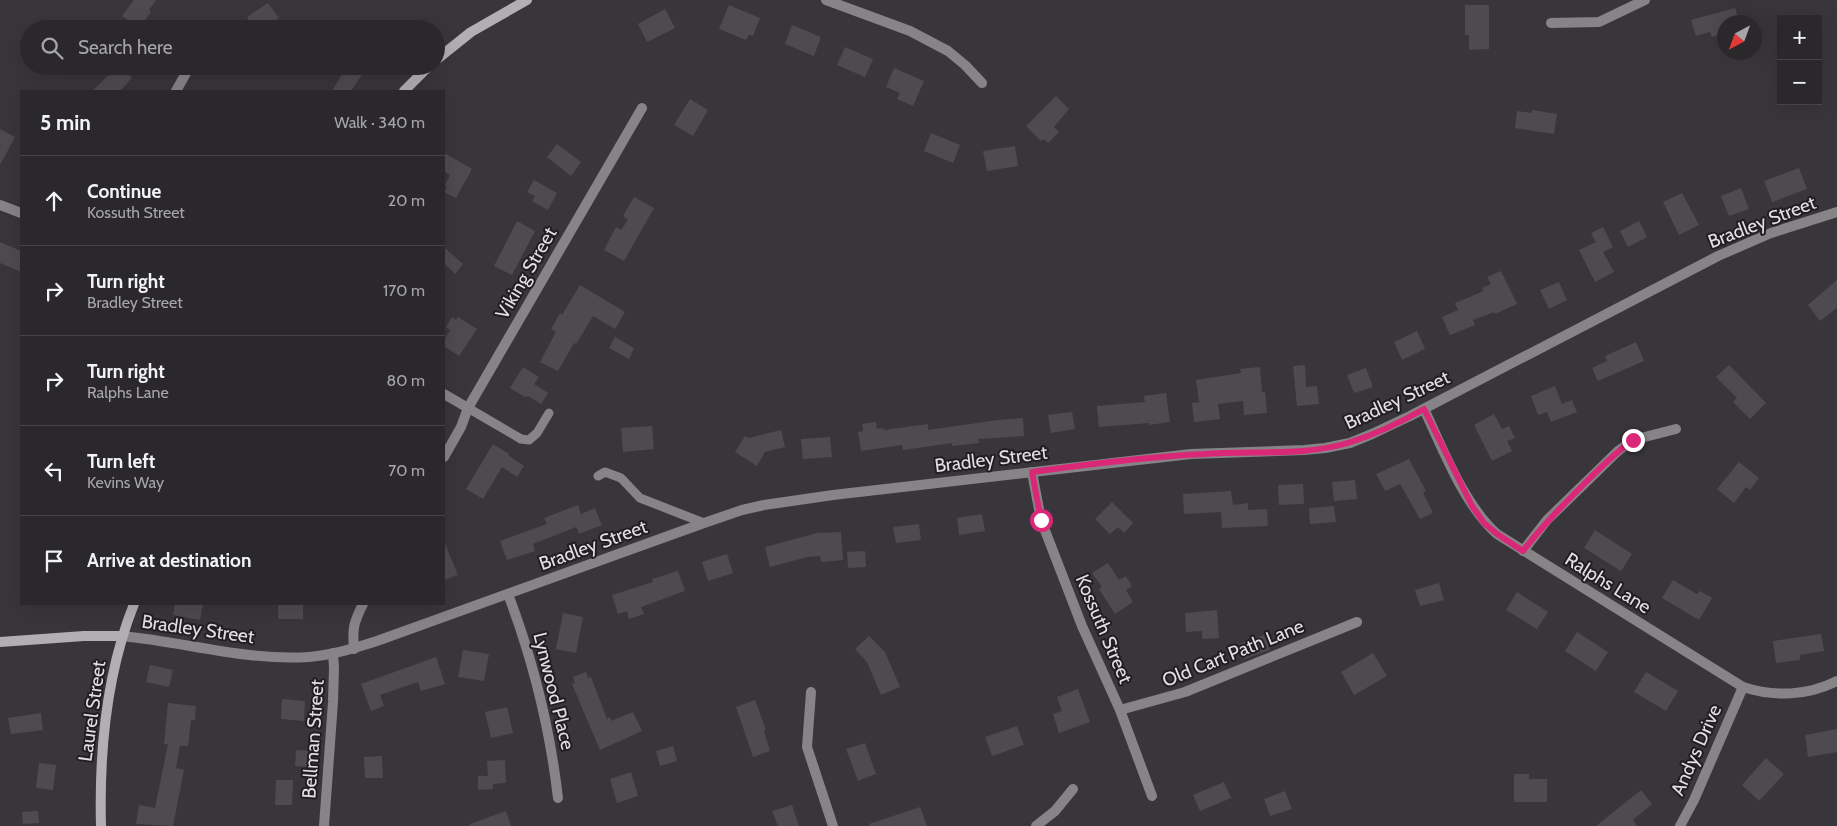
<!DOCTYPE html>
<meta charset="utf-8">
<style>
body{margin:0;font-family:Cabin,sans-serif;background:#373438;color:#f1f3f6}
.controls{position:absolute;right:15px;top:15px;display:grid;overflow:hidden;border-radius:0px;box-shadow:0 5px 20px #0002}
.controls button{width:45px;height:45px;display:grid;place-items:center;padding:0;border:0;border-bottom:1px solid #474448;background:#2b282c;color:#f1f3f6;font:25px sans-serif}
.compass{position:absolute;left:1717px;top:15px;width:45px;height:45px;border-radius:50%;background:#2b282c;box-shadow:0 5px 20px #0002;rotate:221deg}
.stop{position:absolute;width:15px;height:15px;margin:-11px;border:4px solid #db2777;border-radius:50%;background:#fff}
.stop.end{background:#db2777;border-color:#fff;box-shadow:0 1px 5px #0008}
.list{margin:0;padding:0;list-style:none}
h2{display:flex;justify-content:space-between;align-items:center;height:65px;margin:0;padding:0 20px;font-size:21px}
h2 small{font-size:16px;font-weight:400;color:#a6a6a9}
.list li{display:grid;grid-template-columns:32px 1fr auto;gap:15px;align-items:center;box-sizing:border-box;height:90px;padding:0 20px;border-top:1px solid #474448}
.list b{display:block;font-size:19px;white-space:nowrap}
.list p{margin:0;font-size:16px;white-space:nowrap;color:#a6a6a9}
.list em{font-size:16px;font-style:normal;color:#a6a6a9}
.icon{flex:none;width:28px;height:28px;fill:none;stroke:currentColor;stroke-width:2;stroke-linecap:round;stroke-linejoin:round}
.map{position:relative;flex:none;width:1837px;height:826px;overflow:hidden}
.search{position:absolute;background:#2b282c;box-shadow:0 5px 20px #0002;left:20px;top:20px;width:425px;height:55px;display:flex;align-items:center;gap:12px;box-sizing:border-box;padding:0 18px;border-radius:28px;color:#a6a6a9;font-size:19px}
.panel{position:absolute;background:#2b282c;box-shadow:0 5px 20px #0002;left:20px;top:90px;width:425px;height:515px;border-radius:0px}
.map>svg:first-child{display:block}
.building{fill:#4e4b50}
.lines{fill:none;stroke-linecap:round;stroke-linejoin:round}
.lane{stroke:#868487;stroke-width:9}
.street{stroke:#868487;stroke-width:10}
.secondary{stroke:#b2afb3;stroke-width:10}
.route{stroke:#db2777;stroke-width:6}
.labels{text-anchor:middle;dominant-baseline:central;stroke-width:4;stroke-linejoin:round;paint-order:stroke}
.street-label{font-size:19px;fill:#e1dfe2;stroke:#201e20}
</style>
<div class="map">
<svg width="1837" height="826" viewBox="0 0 1837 826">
<rect width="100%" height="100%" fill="#39363b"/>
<g class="building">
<path d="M134,0H156L149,10L151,12L139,28L122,16Z"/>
<path d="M268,3L279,18L274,21L279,29H255L247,17Z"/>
<path d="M729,5L760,18L753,36L749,35L746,40L719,29Z"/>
<path d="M1465,5H1489V49L1469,50V35H1465Z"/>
<path d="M1735,8L1739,22H1724V34L1712,37L1710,32L1696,36L1691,20Z"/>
<path d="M665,9L675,28L647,42L638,24Z"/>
<path d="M792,25L821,37L814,56L785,44Z"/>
<path d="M845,47L873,59L865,77L837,65Z"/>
<path d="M118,66H120L132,78L120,91H92Z"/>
<path d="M347,66H351L363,73L351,91H332Z"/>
<path d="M894,68L924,81L913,106L897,99L900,93L886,87Z"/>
<path d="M1056,96L1069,109L1054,127L1059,132L1048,143L1044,139L1041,141L1026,126Z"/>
<path d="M690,99L708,110L693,136L674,125Z"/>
<path d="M1532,110L1557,114L1554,134L1515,128L1517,111L1532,113Z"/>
<path d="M0,129L15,137L0,165Z"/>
<path d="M931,133L960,145L953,163L924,151Z"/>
<path d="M557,144L581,162L571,176L547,157Z"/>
<path d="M1015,146L1018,166L987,171L983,151Z"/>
<path d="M444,153L472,169L456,198L444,192L447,187L445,185L450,175L444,171Z"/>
<path d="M1799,168L1807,189L1772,202L1764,181Z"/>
<path d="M534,180L557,193L548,210L532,201L535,196L527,192Z"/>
<path d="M1741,188L1749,209L1729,216L1721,196Z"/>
<path d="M1682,193L1699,225L1679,235L1663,202Z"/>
<path d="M634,197L654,208L624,261L604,250L616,227L621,230L628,220L623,216Z"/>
<path d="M517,221L535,231L512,275L494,266Z"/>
<path d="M1639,221L1647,237L1628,247L1620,231Z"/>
<path d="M1603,227L1613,247L1603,252L1614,272L1595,282L1579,250L1596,242L1591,233Z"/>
<path d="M0,242L21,251V272L0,263Z"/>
<path d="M444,247L463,264L455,274L444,263Z"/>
<path d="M1501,271L1517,304L1495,314L1494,312L1473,320L1475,325L1450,335L1442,317L1458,310L1455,303L1484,291L1482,288L1491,284L1487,277Z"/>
<path d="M1837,280V308L1820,321L1808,305Z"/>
<path d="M1559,282L1567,300L1549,309L1540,290Z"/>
<path d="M580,285L625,312L615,329L593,316L576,344L574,343L558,371L540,362L556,332L551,329L560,313L562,315Z"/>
<path d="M452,317L456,320L458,317L477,329L459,356L444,346V340L450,330L446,327Z"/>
<path d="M1417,331L1425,349L1402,360L1394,342Z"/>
<path d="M615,337L634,348L629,359L609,348Z"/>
<path d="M1636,342L1644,361L1598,381L1592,368L1607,361L1605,356Z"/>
<path d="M1305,365L1306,387L1317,386L1319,404L1297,406L1293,366Z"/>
<path d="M1729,365L1766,403L1750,419L1733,402L1737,398L1716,377Z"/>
<path d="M523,367L539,377L534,384L548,393L541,404L528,396L525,397L510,388Z"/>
<path d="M1260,367L1262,392H1265L1267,413L1244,415L1243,401L1218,404L1220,419L1194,422L1192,403L1199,402L1196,380L1241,373L1240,369Z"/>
<path d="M1366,368L1373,387L1354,393L1347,375Z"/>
<path d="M1555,386L1562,404L1572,400L1577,412L1551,422L1547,412L1538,415L1531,396Z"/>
<path d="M1166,393L1170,422L1149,425V423L1099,427L1097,406L1145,402L1144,396Z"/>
<path d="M1072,412L1075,429L1051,433L1048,415Z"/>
<path d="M1494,414L1502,429L1509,426L1515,438L1507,441L1512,451L1492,461L1474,425Z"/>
<path d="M1023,418L1024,436L978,439L979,443L952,446V443L903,450L902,445L861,451L858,432L863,431L862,424L876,422L877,429L883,428L884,430L928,424V430L998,420Z"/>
<path d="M652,426L654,449L623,452L621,428Z"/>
<path d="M781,430L785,447L765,452L757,466L735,452L745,436L749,438Z"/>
<path d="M830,437L832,457L803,459L801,439Z"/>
<path d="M493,444L509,454L508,455L524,466L517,477L502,467L483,499L466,489Z"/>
<path d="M1409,459L1426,491L1423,493L1433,513L1420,519L1400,484L1385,491L1376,474Z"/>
<path d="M1739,462L1759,478L1750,490L1746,487L1734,503L1717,489Z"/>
<path d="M1355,480L1357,499L1334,501L1332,482Z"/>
<path d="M1303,484L1304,504L1279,505L1278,485Z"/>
<path d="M1231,491L1233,505L1248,503V510L1267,509L1268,526L1222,528L1221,512L1184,514L1183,494Z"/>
<path d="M1112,502L1133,523L1124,533L1118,527L1110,534L1095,519Z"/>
<path d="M578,505L581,514L595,508L602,525L579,534L576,527L533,544L535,551L507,560L500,541L547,524L544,518Z"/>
<path d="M1334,506L1336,522L1310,524L1309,508Z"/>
<path d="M982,514L985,531L959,535L957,518Z"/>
<path d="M919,524L921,540L896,543L893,527Z"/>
<path d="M1595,530L1632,554L1621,571L1584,548Z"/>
<path d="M841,532L843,560L821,562L820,556L807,557L770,567L765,547L817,533Z"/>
<path d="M444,541L458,575L444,580Z"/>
<path d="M865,551L866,567L848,568L847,552Z"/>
<path d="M727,554L733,573L708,581L702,562Z"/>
<path d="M1108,563L1119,580L1126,576L1132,586L1126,590L1133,602L1115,614L1099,589L1102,587L1092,573Z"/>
<path d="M678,571L685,591L641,607L644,614L629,619L627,611L618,614L612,595L653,582L652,579Z"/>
<path d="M1673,580L1697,594L1700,591L1712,598L1699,620L1662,598Z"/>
<path d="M1439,583L1444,600L1420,606L1415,590Z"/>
<path d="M1517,592L1548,612L1537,629L1506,610Z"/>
<path d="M175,604H203L200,620L173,615Z"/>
<rect x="278" y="604" width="25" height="15"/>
<path d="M1217,610L1219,638L1202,639V631L1186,632L1185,613Z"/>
<path d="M563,613L583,617L576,653L556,649Z"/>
<path d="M1577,632L1608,652L1596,671L1565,651Z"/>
<path d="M1821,634L1824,651L1800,655V660L1776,663L1773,641Z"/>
<path d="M1264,635L1270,650L1244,659L1239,644Z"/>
<path d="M869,636L885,652L900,687L881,695L867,662L855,649Z"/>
<path d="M463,650L489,654L484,681L458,677Z"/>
<path d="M1373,653L1387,676L1354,695L1341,672Z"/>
<path d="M436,657L445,684L421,691L418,682L380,695L384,706L371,711L361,684Z"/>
<path d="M150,665L173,670L169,687L146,682Z"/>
<path d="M586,672L588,678L591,677L607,719L610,717L611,721L633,712L642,731L600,750L572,684L575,683L573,677Z"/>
<path d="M1646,672L1678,691L1666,711L1634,692Z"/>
<path d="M1078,689L1090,722L1059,733L1053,714L1062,711L1057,697Z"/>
<path d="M282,699L305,701L304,721L281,719Z"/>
<path d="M755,700L766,730L764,731L770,751L753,757L736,707Z"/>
<path d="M168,703L196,706L195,720H191L188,746H180L176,768L184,770L173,826L136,824L139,805L155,808L168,744H164Z"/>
<path d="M507,707L513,733L491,738L485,712Z"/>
<path d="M41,713L43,730L11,734L8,718Z"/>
<path d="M1017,726L1024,745L992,756L985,737Z"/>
<path d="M1837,729V752L1808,757L1805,735Z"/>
<path d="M865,743L876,774L858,781L846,749Z"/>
<path d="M673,746L677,761L660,766L656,751Z"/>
<path d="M296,750L311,751L310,767L295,766Z"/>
<path d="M382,756L383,778H365L364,757Z"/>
<path d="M1766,758L1784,774L1759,801L1742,785Z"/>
<path d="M505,760L506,783L493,784V789L478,790V776H488L487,761Z"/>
<path d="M39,763L56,765L53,790L36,788Z"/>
<path d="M631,772L638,796L617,803L610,779Z"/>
<path d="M1514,774H1529V779H1547V802H1514Z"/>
<path d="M276,780H293L292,805H275Z"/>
<path d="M1224,782L1231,798L1200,811L1193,795Z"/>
<path d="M1641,790L1652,804L1633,820L1637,826H1596Z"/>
<path d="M1285,791L1292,809L1270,816L1264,799Z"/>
<path d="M792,805L799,826H778L772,811Z"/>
<path d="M920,807L927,826H870L869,824Z"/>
<path d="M38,811L39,823L23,824L22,812Z"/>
<path d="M506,811L511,826H470V824Z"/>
</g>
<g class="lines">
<g class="lane">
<path d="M468,408L521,439L529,440L537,433L549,413"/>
<path d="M598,476L605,472L621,478L640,498L704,523"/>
</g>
<g class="street">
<path d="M826,0L910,31L948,51L965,65L982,83"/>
<path d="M1551,23L1599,22L1645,0"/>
<path d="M176,91L190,66"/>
<path d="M0,205L21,213"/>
<path d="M444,394L468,408"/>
<path d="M1424,409C1443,449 1464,505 1497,534L1743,687C1774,697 1808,696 1837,681"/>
<path d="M444,457L461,427L468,408L642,108"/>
<path d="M1032,472L1041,520L1082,626L1120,710L1152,796"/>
<path d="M1523,551L1547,520L1618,451L1633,440L1676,429"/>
<path d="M508,594C533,660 550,729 558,798"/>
<path d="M122,636C185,642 246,661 309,657C333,655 355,648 377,641L704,523L742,510L764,505L833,495L1191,454L1304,450L1325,448L1350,443L1372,434L1410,416L1718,256L1771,233L1837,212"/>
<path d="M354,649C352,628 354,622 363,604"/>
<path d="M811,692L807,747L833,826"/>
<path d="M1120,710L1185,692L1357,622"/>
<path d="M324,826L333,702L334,668L333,653"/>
<path d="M1036,826L1055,811L1073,789"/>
<path d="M1680,826L1694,800L1743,687"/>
</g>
<g class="secondary">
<path d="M436,60L471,32L527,0"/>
<path d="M404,91L429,66"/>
<path d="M0,642L84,636H122"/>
<path d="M101,826C99,751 106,674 134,604"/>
</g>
</g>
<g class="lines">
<path class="route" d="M1041,520L1032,472C1089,464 1146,457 1203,454C1252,450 1304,457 1351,442C1376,434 1401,422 1424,409L1472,506L1484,523L1497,534L1523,551C1542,526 1564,504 1586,482C1601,467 1616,452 1633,440"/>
</g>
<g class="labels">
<g class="street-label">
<text transform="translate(1762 222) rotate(-21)">Bradley Street</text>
<text transform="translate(526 273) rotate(-60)">Viking Street</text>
<text transform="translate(1397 400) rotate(-25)">Bradley Street</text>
<text transform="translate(991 459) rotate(-7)">Bradley Street</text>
<text transform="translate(593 545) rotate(-20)">Bradley Street</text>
<text transform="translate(1608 583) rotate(32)">Ralphs Lane</text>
<text transform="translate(198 629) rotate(8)">Bradley Street</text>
<text transform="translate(1104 629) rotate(67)">Kossuth Street</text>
<text transform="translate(1233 653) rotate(-22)">Old Cart Path Lane</text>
<text transform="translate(554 691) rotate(76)">Lynwood Place</text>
<text transform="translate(92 711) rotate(-82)">Laurel Street</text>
<text transform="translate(313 739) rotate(-86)">Bellman Street</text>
<text transform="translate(1696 750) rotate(-66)">Andys Drive</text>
</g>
</g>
</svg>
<div class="controls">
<button>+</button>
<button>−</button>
</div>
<svg class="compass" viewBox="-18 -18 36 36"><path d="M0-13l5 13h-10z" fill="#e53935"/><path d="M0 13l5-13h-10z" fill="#a6a6a9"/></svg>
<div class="stop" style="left:1041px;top:520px"></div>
<div class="stop end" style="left:1633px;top:440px"></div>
<div class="search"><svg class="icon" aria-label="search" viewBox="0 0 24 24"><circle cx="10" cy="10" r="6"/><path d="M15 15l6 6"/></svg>Search here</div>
<section class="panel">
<h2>5 min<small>Walk · 340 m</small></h2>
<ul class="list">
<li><svg class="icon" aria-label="ahead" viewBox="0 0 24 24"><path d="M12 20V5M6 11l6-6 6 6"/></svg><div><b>Continue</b><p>Kossuth Street</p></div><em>20 m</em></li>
<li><svg class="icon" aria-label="right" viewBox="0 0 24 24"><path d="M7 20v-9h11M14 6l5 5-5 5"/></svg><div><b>Turn right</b><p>Bradley Street</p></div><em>170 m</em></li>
<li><svg class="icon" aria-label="right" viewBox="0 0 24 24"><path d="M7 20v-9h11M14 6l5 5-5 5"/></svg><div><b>Turn right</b><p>Ralphs Lane</p></div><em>80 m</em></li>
<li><svg class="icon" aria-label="left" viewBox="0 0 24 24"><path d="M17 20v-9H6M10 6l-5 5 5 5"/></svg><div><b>Turn left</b><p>Kevins Way</p></div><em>70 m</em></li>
<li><svg class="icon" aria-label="arrive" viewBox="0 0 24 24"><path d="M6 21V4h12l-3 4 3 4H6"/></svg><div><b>Arrive at destination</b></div></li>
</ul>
</section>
</div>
